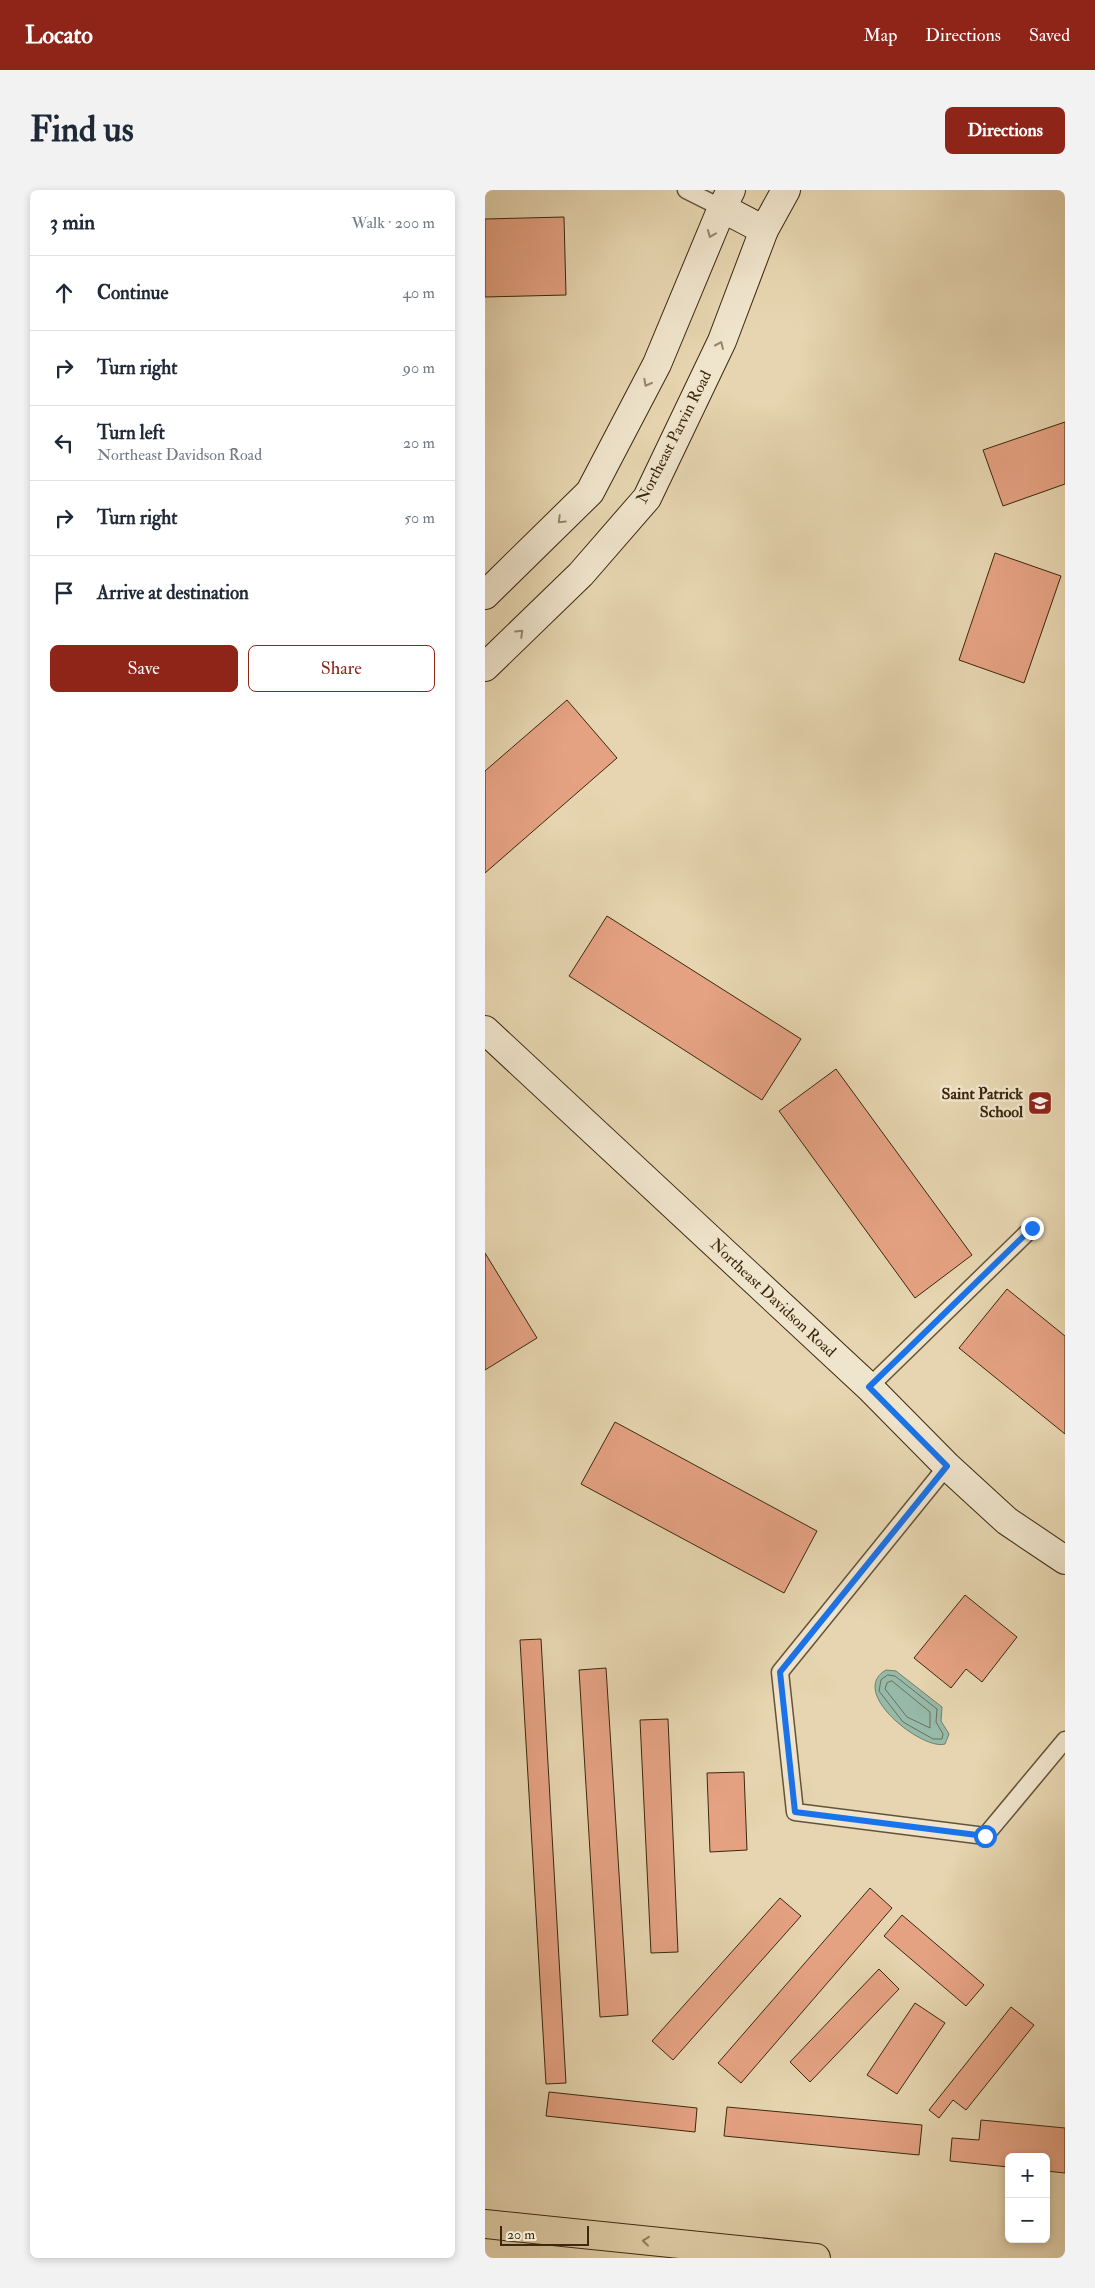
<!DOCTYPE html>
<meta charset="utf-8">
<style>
body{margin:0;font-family:"IM FELL Double Pica",serif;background:#f2f2f3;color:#1f2937}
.controls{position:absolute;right:15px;bottom:15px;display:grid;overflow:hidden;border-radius:8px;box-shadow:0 2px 8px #0003}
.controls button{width:45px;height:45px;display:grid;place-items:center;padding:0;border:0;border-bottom:1px solid #e0e1e3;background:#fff;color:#1f2937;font:25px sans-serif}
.scale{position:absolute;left:15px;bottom:12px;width:89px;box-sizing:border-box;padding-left:5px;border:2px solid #3b280e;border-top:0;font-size:14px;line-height:18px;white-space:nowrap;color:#3b280e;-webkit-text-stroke:4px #efe4cc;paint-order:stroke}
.stop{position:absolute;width:15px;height:15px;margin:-11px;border:4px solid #1a73e8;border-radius:50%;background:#fff}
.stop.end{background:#1a73e8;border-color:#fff;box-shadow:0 1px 5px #0008}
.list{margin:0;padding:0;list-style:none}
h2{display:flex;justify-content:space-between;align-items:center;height:65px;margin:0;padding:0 20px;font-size:21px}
h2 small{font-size:16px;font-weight:400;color:#747a83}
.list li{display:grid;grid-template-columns:32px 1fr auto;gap:15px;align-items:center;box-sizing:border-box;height:75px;padding:0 20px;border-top:1px solid #e0e1e3}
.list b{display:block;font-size:19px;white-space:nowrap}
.list p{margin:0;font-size:16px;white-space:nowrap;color:#747a83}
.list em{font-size:16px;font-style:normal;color:#747a83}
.actions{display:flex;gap:10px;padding:15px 20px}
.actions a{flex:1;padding:11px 0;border:1px solid #8f2418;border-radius:8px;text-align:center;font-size:18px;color:#8f2418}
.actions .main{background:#8f2418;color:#fff}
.icon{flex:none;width:28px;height:28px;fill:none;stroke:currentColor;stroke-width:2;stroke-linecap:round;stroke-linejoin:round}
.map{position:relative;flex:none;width:580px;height:2068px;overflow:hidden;border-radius:8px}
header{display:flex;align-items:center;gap:30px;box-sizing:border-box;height:70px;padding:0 25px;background:#8f2418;color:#fff}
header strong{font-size:24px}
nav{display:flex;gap:28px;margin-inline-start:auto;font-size:18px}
.intro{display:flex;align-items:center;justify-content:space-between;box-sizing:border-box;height:120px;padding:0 30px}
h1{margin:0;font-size:35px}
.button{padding:12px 22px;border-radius:8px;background:#8f2418;color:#fff;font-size:18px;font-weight:700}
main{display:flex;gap:30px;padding:0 30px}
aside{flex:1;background:#fff;border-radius:8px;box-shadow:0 2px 8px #0003}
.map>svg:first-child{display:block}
.water{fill:#97b9a8;stroke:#727f6a}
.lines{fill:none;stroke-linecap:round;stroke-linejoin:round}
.shore{stroke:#69705b;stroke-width:1}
.building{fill:#e5a283;stroke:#3b280e}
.lane-casing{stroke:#665336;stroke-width:19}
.secondary-casing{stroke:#3b280e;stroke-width:30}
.highway-casing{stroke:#3b280e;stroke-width:30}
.lane{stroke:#efe4cc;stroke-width:16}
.secondary{stroke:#efe4cc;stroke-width:28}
.highway{stroke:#e6d5b0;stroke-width:28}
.oneway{stroke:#95866d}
.oneway2{stroke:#907e5f}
.route{stroke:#1a73e8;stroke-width:6}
.labels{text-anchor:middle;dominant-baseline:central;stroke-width:5;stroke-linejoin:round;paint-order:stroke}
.street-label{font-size:16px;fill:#3b280e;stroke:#efe4cc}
.poi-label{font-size:16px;font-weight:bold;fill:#3b280e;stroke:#efe4cc;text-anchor:end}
</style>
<header>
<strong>Locato</strong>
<nav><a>Map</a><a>Directions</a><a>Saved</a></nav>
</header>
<div class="intro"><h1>Find us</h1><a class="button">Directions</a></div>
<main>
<aside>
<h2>3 min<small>Walk · 200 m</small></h2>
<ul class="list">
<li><svg class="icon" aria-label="ahead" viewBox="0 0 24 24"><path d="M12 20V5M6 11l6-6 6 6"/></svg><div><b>Continue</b></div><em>40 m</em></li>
<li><svg class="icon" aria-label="right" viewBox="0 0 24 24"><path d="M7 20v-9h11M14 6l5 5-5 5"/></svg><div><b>Turn right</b></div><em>90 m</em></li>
<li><svg class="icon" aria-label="left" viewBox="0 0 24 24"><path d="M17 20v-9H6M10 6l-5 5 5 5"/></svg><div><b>Turn left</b><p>Northeast Davidson Road</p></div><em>20 m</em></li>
<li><svg class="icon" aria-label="right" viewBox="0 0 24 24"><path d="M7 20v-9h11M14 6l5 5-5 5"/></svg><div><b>Turn right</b></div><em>50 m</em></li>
<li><svg class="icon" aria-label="arrive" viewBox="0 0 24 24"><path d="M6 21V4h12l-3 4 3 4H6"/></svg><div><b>Arrive at destination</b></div></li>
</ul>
<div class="actions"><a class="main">Save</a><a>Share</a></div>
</aside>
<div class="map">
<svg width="580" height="2068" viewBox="0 0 580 2068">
<rect width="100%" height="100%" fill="#e6d5b0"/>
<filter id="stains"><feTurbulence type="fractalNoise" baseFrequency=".004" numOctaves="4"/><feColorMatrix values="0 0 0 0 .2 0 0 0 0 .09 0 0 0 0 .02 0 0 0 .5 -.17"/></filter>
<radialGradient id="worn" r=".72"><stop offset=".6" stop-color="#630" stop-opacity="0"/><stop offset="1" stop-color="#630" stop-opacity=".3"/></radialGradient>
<path class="water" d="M401,1480L411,1481L457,1517L456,1531L464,1544L460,1554C438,1561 362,1502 401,1480Z"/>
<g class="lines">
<g class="shore">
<path d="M403,1485L410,1486L452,1519L451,1532L458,1544L457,1549H448L418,1532L394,1501L396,1490Z"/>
<path d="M407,1491L445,1522V1538L422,1527L400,1499L402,1493Z"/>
</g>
</g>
<g class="building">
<path d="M79,27L81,105L0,107V29Z"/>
<path d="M580,232V294L518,316L498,260Z"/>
<path d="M510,363L576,386L539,493L474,470Z"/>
<path d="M82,510L132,568L0,683V581Z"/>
<path d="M122,726L316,849L277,910L84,786Z"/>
<path d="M351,879L487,1065L430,1108L294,921Z"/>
<path d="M0,1063L52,1148L0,1180Z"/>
<path d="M522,1099L580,1146V1244L474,1158Z"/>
<path d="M130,1232L332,1341L299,1403L96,1294Z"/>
<path d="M480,1405L532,1447L497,1492L481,1479L466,1498L429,1468Z"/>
<path d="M56,1449L81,1893L61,1894L35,1450Z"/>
<path d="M121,1478L143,1825L115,1827L94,1480Z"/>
<path d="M183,1529L193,1762L166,1763L155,1530Z"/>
<path d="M259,1582L262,1660L225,1662L222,1583Z"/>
<path d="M385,1698L407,1718L256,1893L233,1873Z"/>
<path d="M295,1708L316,1726L188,1870L167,1851Z"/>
<path d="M417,1725L499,1795L481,1816L399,1746Z"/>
<path d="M394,1779L414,1799L325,1892L305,1872Z"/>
<path d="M430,1813L460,1833L412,1904L382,1885Z"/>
<path d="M526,1817L549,1835L481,1920L468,1910L454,1928L444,1920Z"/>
<path d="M64,1902L212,1918L210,1942L61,1926Z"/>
<path d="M242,1917L437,1935L434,1965L239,1946Z"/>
<path d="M496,1930L580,1938V1983L561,1981V1967H524V1977L465,1971L467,1948L494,1950Z"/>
</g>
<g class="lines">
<defs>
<g id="lane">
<path d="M201,0L237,18"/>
<path d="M384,1197L547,1038"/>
<path d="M462,1276L295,1482L310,1622L500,1646L580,1550"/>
</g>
<g id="secondary">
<path d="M237,18L279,40"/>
<path d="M0,405L105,302L172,174L237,18L246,0"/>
<path d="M0,477L96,384L162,308L237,151L279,40L301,0"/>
<path d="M0,840L384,1197L462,1276L522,1331L580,1370"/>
</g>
<path id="highway" d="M0,2034L331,2068"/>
</defs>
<use href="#lane" class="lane-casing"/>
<use href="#secondary" class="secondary-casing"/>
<use href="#highway" class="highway-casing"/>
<use href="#lane" class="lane"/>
<use href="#secondary" class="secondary"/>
<use href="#highway" class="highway"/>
</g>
<defs><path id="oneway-chevron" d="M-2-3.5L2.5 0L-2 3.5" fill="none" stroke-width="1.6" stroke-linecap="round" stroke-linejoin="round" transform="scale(1.25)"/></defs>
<g class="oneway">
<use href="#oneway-chevron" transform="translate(226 44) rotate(112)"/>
<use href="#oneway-chevron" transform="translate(235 155) rotate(-66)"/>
<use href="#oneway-chevron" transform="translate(162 193) rotate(118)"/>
<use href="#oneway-chevron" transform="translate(76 330) rotate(136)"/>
<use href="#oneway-chevron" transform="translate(35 443) rotate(-44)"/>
</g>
<use class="oneway2" href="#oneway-chevron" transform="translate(161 2051) rotate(-174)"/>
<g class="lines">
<path class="route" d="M500,1646L310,1622L295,1482L462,1276L384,1197L547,1038"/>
</g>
<defs>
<symbol id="school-square" viewBox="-11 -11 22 22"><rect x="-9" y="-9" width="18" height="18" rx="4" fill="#8f2418" stroke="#efe4cc"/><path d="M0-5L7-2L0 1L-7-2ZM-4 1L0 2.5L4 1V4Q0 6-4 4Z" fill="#fff"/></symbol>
</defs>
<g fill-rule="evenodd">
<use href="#school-square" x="541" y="899" width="28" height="28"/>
</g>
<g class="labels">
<g class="street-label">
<text transform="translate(189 247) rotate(-63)">Northeast Parvin Road</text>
<text transform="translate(288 1108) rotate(43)">Northeast Davidson Road</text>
</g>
<g class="poi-label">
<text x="538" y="904">Saint Patrick<tspan x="538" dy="18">School</tspan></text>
</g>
</g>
<rect width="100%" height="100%" filter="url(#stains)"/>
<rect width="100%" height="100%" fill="url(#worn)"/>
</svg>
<div class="controls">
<button>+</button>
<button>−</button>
</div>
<div class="scale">20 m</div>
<div class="stop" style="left:500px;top:1646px"></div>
<div class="stop end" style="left:547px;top:1038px"></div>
</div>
</main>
